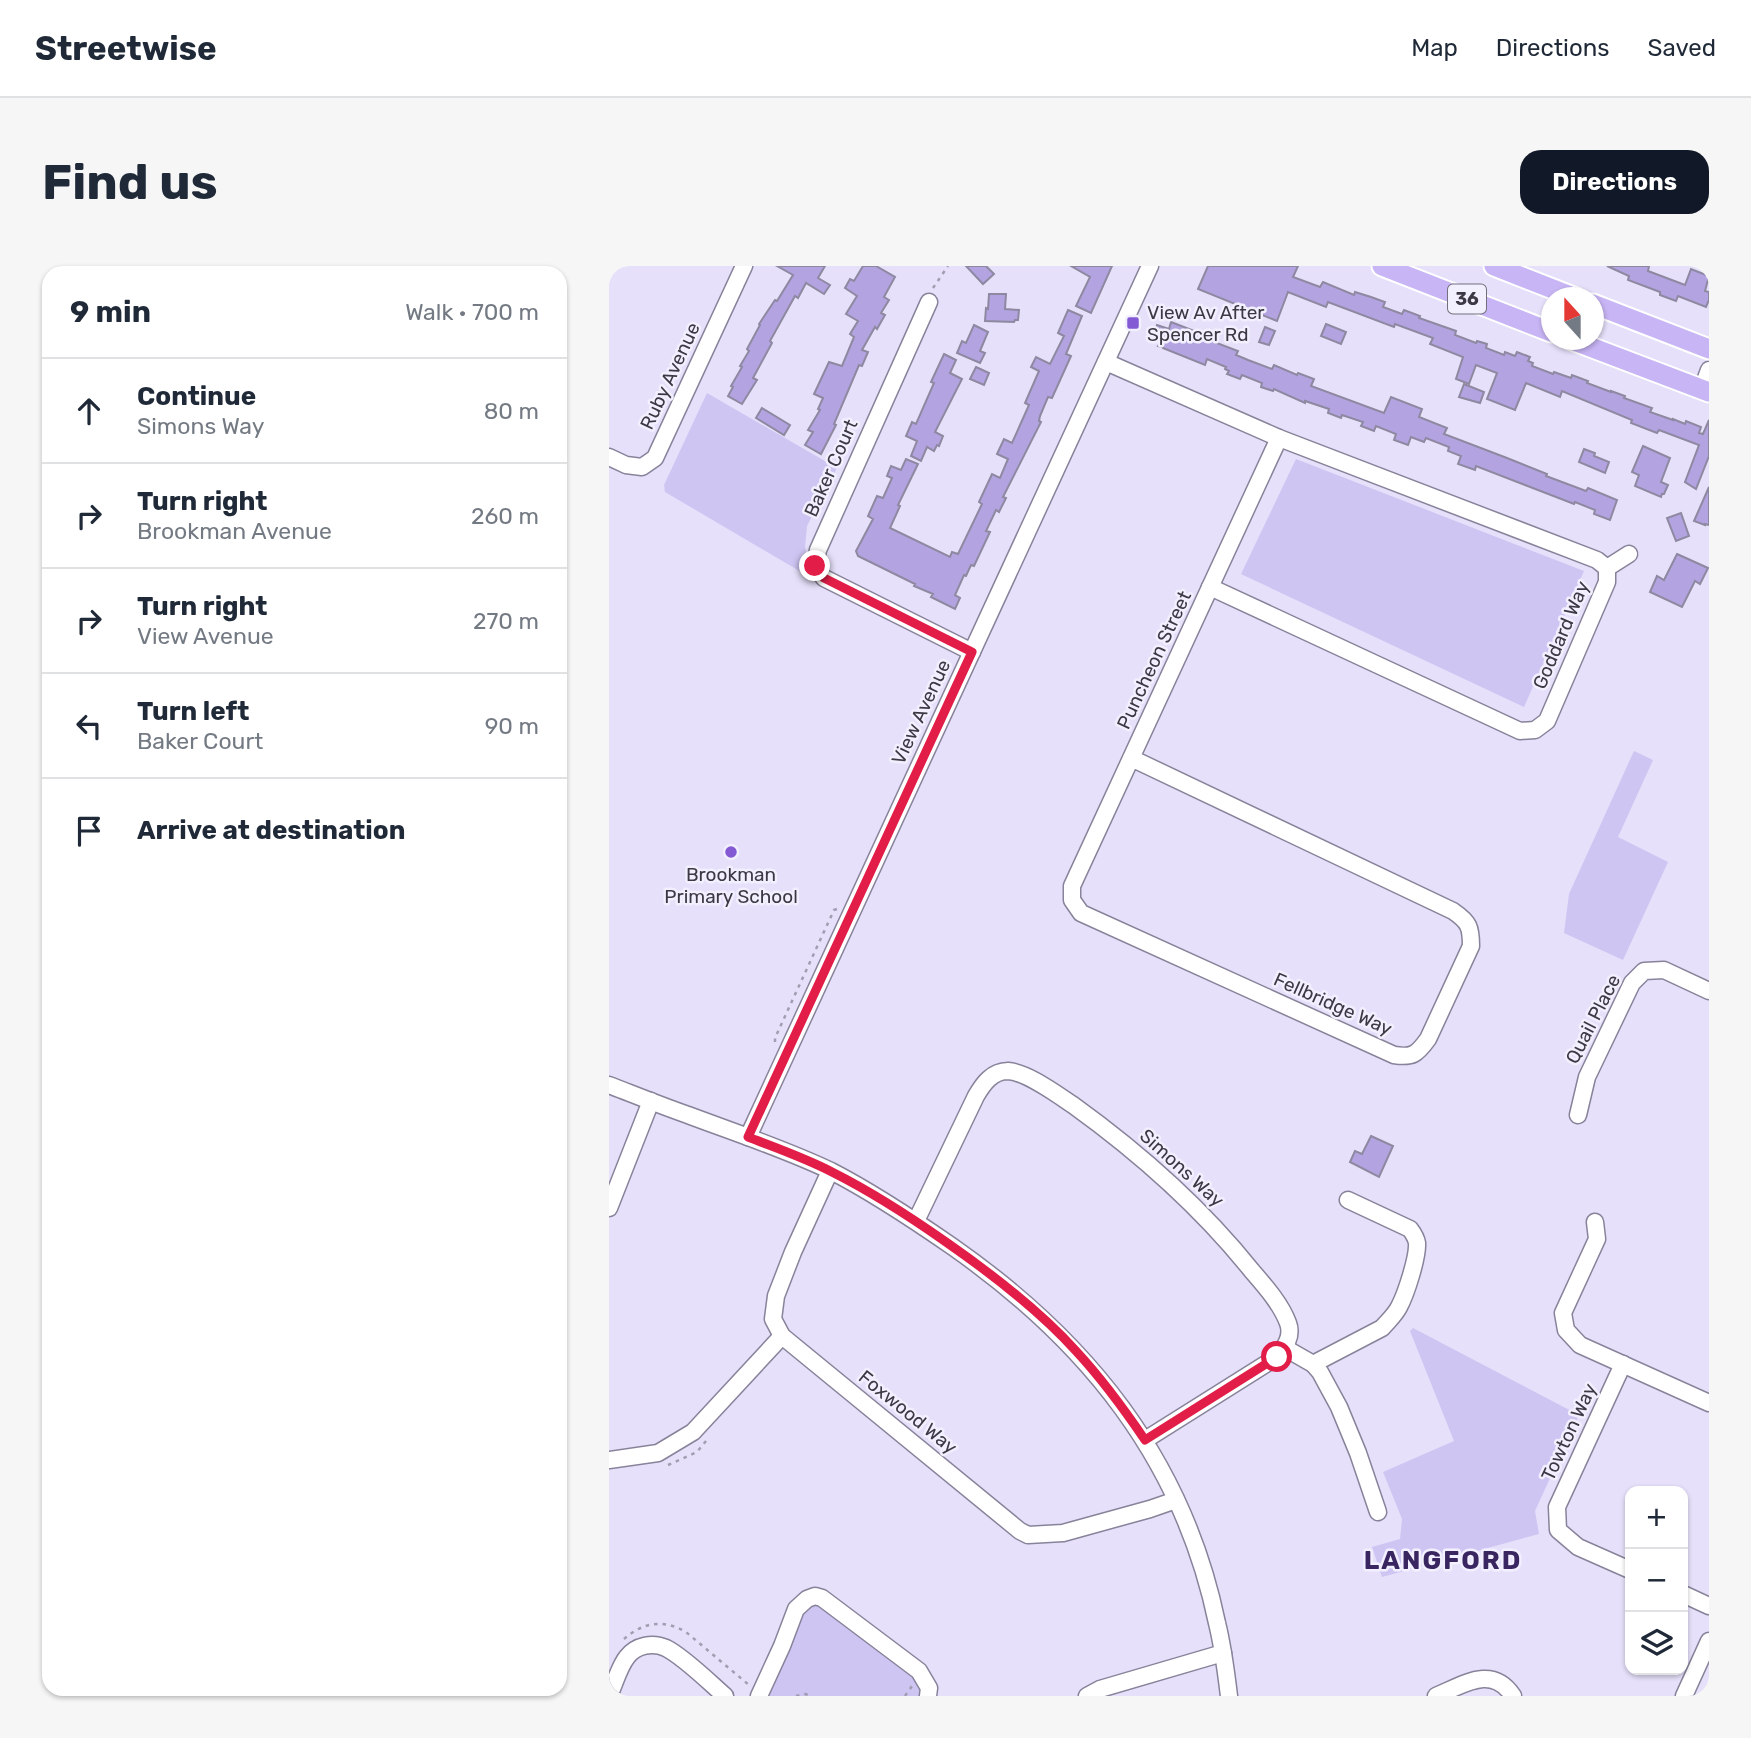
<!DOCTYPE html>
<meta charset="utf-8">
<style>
body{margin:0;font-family:Rubik,sans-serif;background:#f6f6f7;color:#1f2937}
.controls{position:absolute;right:21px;bottom:21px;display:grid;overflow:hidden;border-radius:14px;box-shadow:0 2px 5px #0004}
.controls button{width:63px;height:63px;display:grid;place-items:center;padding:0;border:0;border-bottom:2px solid #e0e1e3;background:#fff;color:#1f2937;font:35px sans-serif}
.compass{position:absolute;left:932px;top:21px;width:63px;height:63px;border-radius:50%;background:#fff;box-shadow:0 2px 5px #0004;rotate:339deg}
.stop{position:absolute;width:21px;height:21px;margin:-16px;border:5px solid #e11d48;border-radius:50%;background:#fff}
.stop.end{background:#e11d48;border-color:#fff;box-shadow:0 2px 7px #0008}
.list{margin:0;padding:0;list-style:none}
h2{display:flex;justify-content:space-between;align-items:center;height:91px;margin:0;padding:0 28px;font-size:30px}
h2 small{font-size:23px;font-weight:400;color:#747a83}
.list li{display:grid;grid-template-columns:46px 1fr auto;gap:21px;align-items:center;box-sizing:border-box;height:105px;padding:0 28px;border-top:2px solid #e0e1e3}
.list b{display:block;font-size:26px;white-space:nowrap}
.list p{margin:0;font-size:23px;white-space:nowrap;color:#747a83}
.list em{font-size:23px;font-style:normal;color:#747a83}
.icon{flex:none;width:38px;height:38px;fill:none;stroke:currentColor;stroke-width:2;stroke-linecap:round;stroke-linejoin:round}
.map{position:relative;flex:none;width:1100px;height:1430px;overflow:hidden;border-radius:21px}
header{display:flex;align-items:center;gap:42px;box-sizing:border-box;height:98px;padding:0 35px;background:#fff;border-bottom:2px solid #e0e1e3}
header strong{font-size:33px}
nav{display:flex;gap:38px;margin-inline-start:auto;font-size:24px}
.intro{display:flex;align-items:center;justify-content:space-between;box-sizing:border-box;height:168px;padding:0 42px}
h1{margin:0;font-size:49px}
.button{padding:18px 32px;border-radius:21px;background:#111827;color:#fff;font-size:24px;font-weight:700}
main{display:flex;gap:42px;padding:0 42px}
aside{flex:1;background:#fff;border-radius:21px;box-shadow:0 2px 5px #0004}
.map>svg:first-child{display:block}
.green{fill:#cfc5f3}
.building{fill:#b3a3e1;stroke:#8e89a0;stroke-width:2}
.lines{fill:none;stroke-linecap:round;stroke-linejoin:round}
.minor-casing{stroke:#88839a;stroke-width:19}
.major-casing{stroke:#fff;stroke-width:23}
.path{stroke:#a29db1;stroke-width:2.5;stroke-dasharray:3.5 5;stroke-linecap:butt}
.minor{stroke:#fff;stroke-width:16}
.major{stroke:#c8b5f5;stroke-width:19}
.route{stroke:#e11d48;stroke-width:9}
.poi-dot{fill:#835ad4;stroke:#f2efff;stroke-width:2.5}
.labels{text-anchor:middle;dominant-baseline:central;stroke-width:5;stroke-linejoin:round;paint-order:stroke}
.shield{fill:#f2efff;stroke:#73707c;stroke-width:2}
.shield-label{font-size:18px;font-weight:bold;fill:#3c3944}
.poi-label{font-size:19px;fill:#3c3944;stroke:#f2efff;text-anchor:start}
.street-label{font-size:19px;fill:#3c3944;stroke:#f2efff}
.district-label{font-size:26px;font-weight:bold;letter-spacing:2px;fill:#392560;stroke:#f2efff}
</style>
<header>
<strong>Streetwise</strong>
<nav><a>Map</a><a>Directions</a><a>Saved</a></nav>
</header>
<div class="intro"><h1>Find us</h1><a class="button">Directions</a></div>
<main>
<aside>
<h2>9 min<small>Walk · 700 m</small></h2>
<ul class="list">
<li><svg class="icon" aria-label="ahead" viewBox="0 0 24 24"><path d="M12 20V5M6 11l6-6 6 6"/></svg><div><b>Continue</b><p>Simons Way</p></div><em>80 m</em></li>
<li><svg class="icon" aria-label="right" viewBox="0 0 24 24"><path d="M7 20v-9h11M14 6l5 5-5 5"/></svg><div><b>Turn right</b><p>Brookman Avenue</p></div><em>260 m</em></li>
<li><svg class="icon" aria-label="right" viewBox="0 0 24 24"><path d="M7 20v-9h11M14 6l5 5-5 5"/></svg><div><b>Turn right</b><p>View Avenue</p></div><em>270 m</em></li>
<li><svg class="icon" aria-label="left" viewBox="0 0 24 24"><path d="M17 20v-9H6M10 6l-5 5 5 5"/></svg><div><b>Turn left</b><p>Baker Court</p></div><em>90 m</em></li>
<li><svg class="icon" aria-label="arrive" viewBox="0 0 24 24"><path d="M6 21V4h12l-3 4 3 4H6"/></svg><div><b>Arrive at destination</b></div></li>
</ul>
</aside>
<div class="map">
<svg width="1100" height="1430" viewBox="0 0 1100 1430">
<rect width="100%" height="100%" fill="#e6e0fa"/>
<g class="green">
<path d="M98,127L228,202L198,260L196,281L202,306L199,310L56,226L55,219Z"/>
<path d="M687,193L975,305L915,441L632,308Z"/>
<path d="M1025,485L1044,494L1009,571L1059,596L1014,694L955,667L960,628Z"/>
<path d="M804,1062L970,1149L926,1245L930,1268L773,1311L763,1281L791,1273L793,1253L774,1206L845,1175L801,1065Z"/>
<path d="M208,1334L263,1377L306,1413L313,1421L312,1430H157L193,1342Z"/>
</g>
<g class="building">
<path d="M168,0H216L209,12L221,19L215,28L197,17L189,32L186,30L161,75L163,77L144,112L148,114L133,138L119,130L124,121L122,120L133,101L131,100L140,85L138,83L151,59L150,58L166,34L168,35L184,9Z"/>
<path d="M254,0H267L286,11L275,31L280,34L272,47L276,49L268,63L266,61L253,84L259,86L253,100L250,99L225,158L227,159L212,188L196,179L204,166L199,164L211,144L209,143L214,132L205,128L220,96L233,100L245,71L241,68L249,55L237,48L248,30L236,22L241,13L245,15Z"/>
<path d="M357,0H377L385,8L374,18Z"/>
<path d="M462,0H503L482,47L467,40L481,11Z"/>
<path d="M599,0H689L684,11L711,21L714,16L745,29L746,26L762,31L776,36L774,41L793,48L795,44L811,50L810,52L847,65L846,69L867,77L868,75L878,78L877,82L895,89L896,86L906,90L908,86L921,91L919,95L924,97L923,100L944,108L945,106L962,112L963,109L979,115L978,117L1002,126V125L1016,130L1015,132L1043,142L1041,146L1064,154V153L1076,158L1077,155L1092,161L1090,167L1094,168L1100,154V190L1087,223L1076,216L1090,179L1050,164L1048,167L1022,157L1023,154L953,125L951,131L917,117L906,144L878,133L888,107L867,99L860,118L847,113L854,91L821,78L824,72L786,58L785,61L719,36L717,41L679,26L668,55L589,23Z"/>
<path d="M998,0H1040L1039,5L1076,19L1082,3L1100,10L1096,25L1100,26V34L1097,41L1069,30L1067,35L1051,29V26L1019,14L1020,10Z"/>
<path d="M380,28H397L396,43L410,44L409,54H406L405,56L376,55L377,42L379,43Z"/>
<path d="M459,44L473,50L457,88L462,90L443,132L439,131L431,150L430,155L432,156L394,231L397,232L390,246L387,244L377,265L381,266L365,300L362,299L357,310L355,309L346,329L351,332L346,343L322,331L324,328L305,320L306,318L249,290L247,285L264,253L259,250L268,230L274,232L283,212L278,210L282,200L292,204L297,193L309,198L289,239L291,240L281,262L341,291L343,286L349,288L373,238L370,236L383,208L391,212L399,193L388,188L395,173L403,177L420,139L416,137L430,105L422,101L427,91L441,98L455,70L449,67Z"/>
<path d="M562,56L606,73L605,76L629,85L627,89L639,94L663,103L665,99L688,109L689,107L705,113L702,120L775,147L782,131L813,143L810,151L838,162L835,168L898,192L938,208L937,210L977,225L979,222L1008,234L1001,254L985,248L986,244L966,236L965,238L867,200L866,204L849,198L852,190L839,185L840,181L817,172L815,176L802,171L799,179L785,174L787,168L767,160L765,165L752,160L754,156L733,149L732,152L719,147L720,143L696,135V137L665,123L664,125L652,121L653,117L633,109L631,113L618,108L620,105L616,103L617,101L598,93L596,99L554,82V81L549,80L551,76L543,73L548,59L560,63Z"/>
<path d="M717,58L737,66L732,78L712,70Z"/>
<path d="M365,59L379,66L371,85L376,87L371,97L348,87L353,75L357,77Z"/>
<path d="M656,61L666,65L660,79L650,76Z"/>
<path d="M335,88L347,94L341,107L353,113L326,166L334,170L330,180L328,179L325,185L318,181L312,195L302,190L308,175L297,170L303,156L307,158L325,117L322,116Z"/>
<path d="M367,101L380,107L375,119L361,113Z"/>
<path d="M855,118L875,126L871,137L850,131Z"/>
<path d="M153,142L181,159L175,169L147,152Z"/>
<path d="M1034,180L1061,192L1052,216L1059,219L1055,228H1053L1052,231L1026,220L1030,209L1023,206Z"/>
<path d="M975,183L986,187L985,190L1000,196L996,207L970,196Z"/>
<path d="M1100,221V259L1096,258V259L1085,255Z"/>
<path d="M1072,247L1080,270L1067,275L1058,252Z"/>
<path d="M1068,288L1099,302L1091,318L1086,315L1073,341L1041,326L1048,310L1055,314Z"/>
<path d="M762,870L784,880L770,911L741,896L746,885L753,888Z"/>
</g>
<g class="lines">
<defs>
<g id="minor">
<path d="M320,36L209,284L206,300L215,312L363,386"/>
<path d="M497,96L670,172L988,294L998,302V316L938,455L926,464L911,465L601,321"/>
<path d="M1093,123L1100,104"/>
<path d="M0,191L17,199L33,201L46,192L135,0"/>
<path d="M998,302L1020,288"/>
<path d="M522,492L844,645C860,656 862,661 862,680L819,773C808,788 804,792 785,789L472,647L463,634V620L670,172"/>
<path d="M0,819C26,829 53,840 79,849C127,867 176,883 222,905C265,927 305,954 344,981C478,1075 574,1193 608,1357C614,1381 617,1405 620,1430"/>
<path d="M969,849L978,811L1023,717L1035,705L1055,704L1100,725"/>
<path d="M139,871L541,0"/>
<path d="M221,905L184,986L167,1030L164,1053L173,1070L411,1265L419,1269L454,1267L541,1243L567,1234"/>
<path d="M0,942L42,835"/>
<path d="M307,955L367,830C374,818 383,805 399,805C418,806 449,829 464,839C532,888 591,940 643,1005C656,1020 672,1038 679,1057C684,1070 676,1081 668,1091L536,1174"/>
<path d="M986,956L988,973L954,1047L957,1064L971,1079L1100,1137"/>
<path d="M676,1082L704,1098L711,1106L730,1141L749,1187L769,1246"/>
<path d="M704,1098L773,1062C779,1055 786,1049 790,1041C797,1028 809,991 808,977C807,971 804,967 801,963L739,934"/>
<path d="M1014,1098L948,1241L949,1264L969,1281L1021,1304"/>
<path d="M0,1194L49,1187L84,1166L173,1070"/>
<path d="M1074,1328L1100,1340"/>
<path d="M0,1430C6,1417 10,1401 18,1391C27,1379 44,1376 57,1382C75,1391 101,1417 116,1430"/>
<path d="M150,1430L173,1380L187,1343L198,1333L206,1330L213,1332L310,1405L320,1422L319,1430"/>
<path d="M478,1430L491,1423L614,1387"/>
<path d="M827,1430C854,1419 883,1398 904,1430"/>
<path d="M1075,1430L1100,1375"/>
</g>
<g id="major">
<path d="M773,0L942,66"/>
<path d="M885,0L967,32"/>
<path d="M984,38L1100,83"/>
<path d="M963,74L1100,126"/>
</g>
</defs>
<use href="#minor" class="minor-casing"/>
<use href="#major" class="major-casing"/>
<g class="path">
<path d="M324,22L339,0"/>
<path d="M166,776V772L225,644L228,643"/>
<path d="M59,1199L88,1186L97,1175"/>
<path d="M15,1373C34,1356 55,1353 77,1366L140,1419"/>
<path d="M187,1430L196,1428L203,1430"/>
<path d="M296,1430L303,1420"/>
</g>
<use href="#minor" class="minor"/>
<use href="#major" class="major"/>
</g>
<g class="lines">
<path class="route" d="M206,300L215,312L363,386L139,871C167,882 196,892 223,906C263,926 300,950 337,976C383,1008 429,1043 467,1085C493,1113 515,1143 536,1174L668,1091"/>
</g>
<g class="poi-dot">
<rect x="517" y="50" width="14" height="14" rx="3.5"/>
<circle cx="122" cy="586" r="7"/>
</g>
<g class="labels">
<rect class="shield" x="839" y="18.5" width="38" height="29" rx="5"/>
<g class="shield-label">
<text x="858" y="33">36</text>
</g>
<g class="poi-label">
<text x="538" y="46">View Av After<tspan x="538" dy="22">Spencer Rd</tspan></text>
<text x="122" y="608" text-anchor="middle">Brookman<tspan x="122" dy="22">Primary School</tspan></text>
</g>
<g class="street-label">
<text transform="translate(61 110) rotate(-65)">Ruby Avenue</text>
<text transform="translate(222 202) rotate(-66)">Baker Court</text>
<text transform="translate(952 369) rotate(-67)">Goddard Way</text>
<text transform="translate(545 394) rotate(-65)">Puncheon Street</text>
<text transform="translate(312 446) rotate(-65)">View Avenue</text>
<text transform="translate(724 738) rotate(24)">Fellbridge Way</text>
<text transform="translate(984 753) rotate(-63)">Quail Place</text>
<text transform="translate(573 902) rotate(42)">Simons Way</text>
<text transform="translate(299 1146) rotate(39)">Foxwood Way</text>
<text transform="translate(960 1166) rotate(-65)">Towton Way</text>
</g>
<g class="district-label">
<text x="834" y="1294">LANGFORD</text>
</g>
</g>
</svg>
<div class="controls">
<button>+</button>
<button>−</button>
<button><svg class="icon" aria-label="layers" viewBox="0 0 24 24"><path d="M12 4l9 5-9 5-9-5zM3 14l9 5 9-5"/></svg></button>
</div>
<svg class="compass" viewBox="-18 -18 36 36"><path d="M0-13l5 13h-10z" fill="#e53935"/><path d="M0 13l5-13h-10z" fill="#747a83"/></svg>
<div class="stop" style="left:668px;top:1091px"></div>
<div class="stop end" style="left:206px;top:300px"></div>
</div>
</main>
